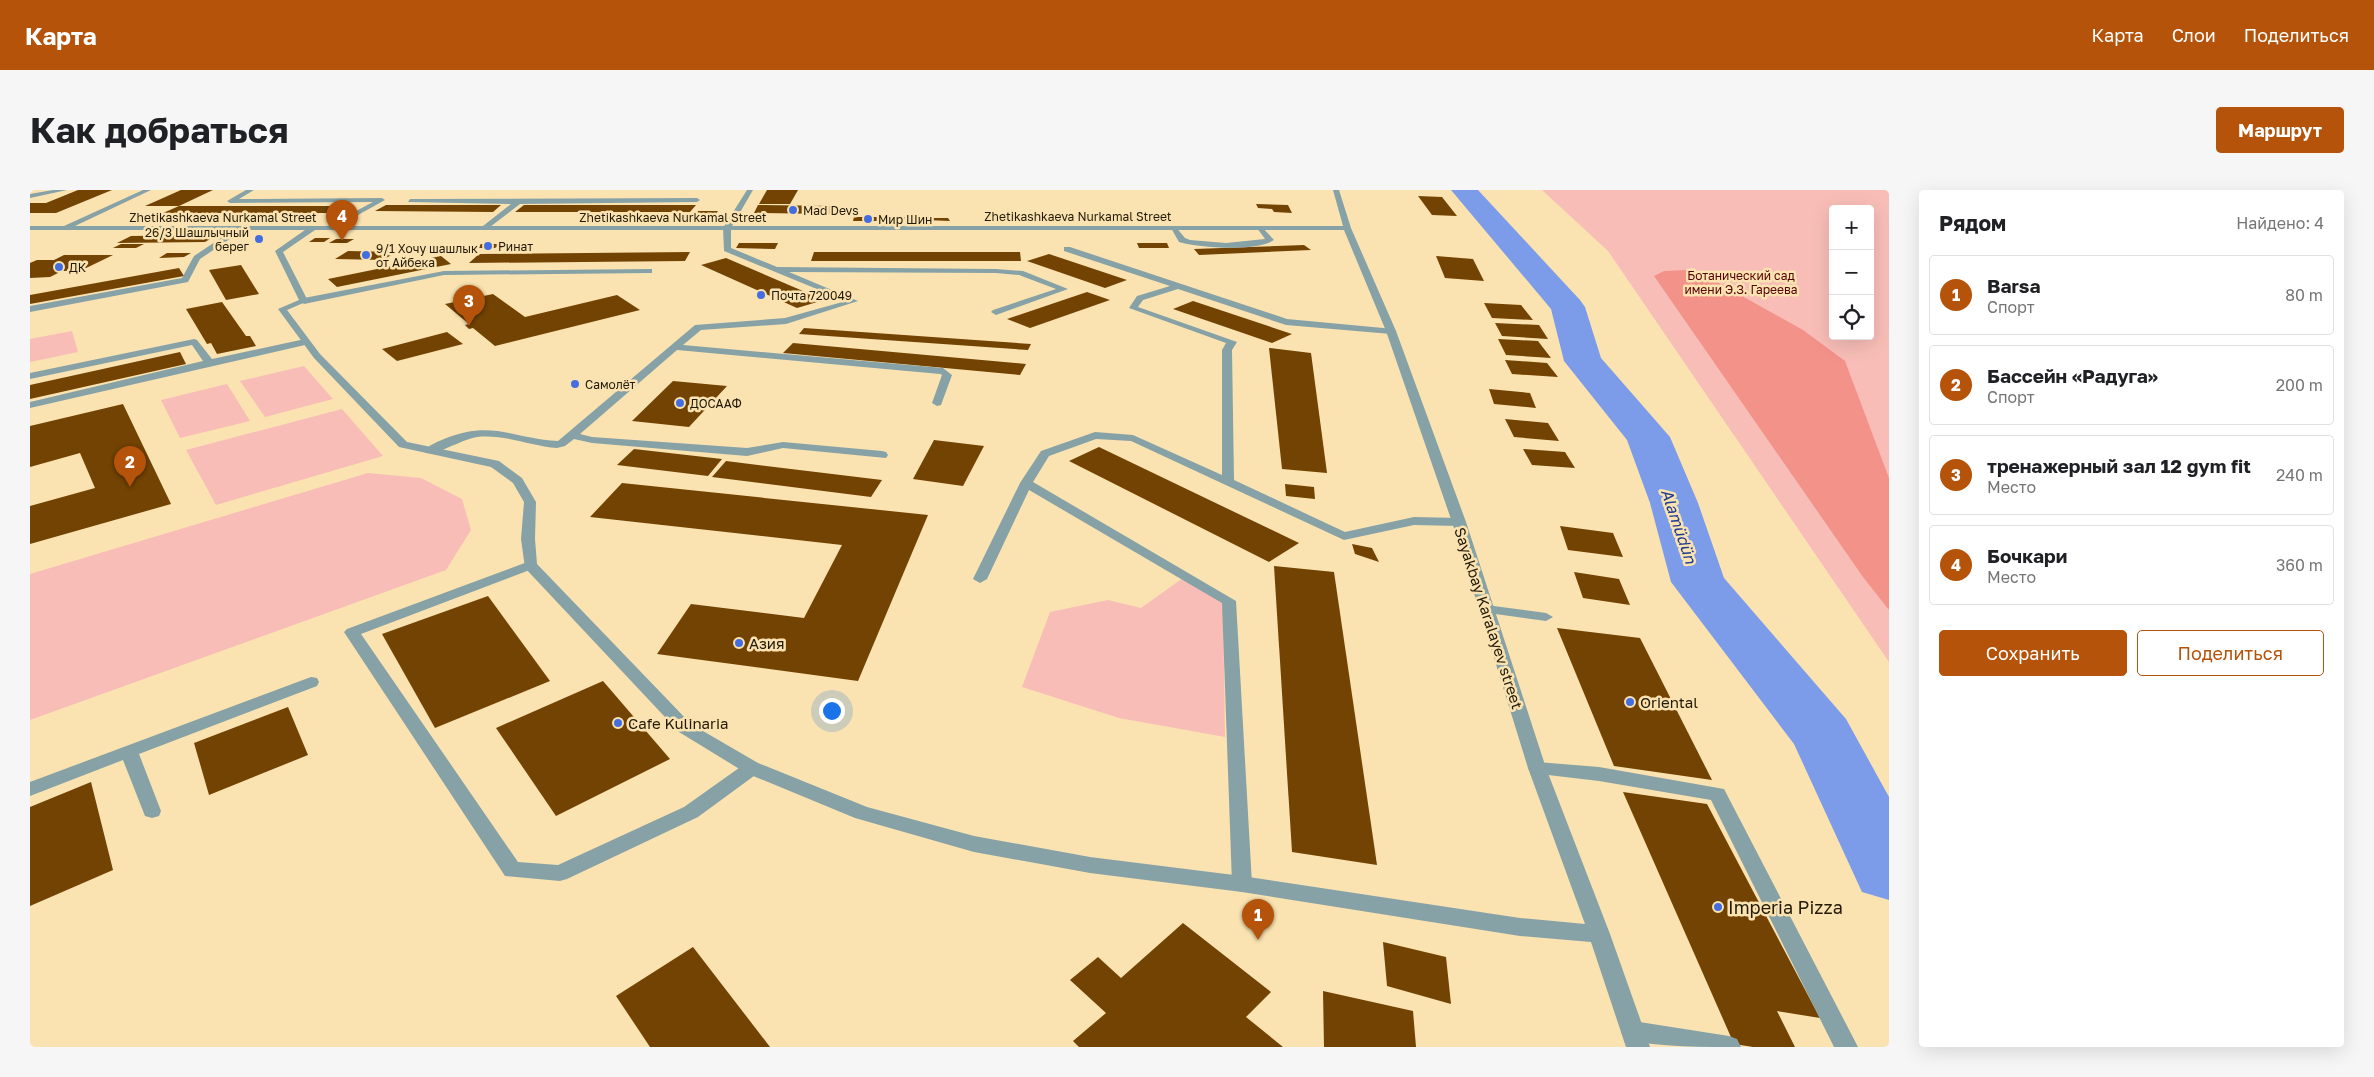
<!DOCTYPE html>
<html lang="ru">
<meta charset="utf-8">
<style>
body{margin:0;font-family:"Golos Text",sans-serif;background:#f6f6f6;color:#202124}
.controls{position:absolute;right:15px;top:15px;display:grid;overflow:hidden;border-radius:5px;box-shadow:0 5px 20px #0002}
.controls button{width:45px;height:45px;display:grid;place-items:center;padding:0;border:0;border-bottom:1px solid #e0e0e0;background:#fff;color:#202124;font:25px sans-serif}
.you{position:absolute;left:801px;top:520px;width:18px;height:18px;margin:-12px;border:4px solid #fff;border-radius:50%;background:#1a73e8;box-shadow:0 0 0 8px #1a73e833}
.badge{display:grid;place-items:center;width:32px;height:32px;border-radius:50%;background:#b45309;color:#fff;font-size:16px;font-weight:700}
.pin{position:absolute;translate:-50% -41px;filter:drop-shadow(0 1px 2px #0008)}
.pin::after{content:'';position:absolute;top:26px;width:18px;height:15px;background:inherit;clip-path:polygon(0 0,100% 0,50% 100%)}
.list{margin:0;padding:0;list-style:none}
h2{display:flex;justify-content:space-between;align-items:center;height:65px;margin:0;padding:0 20px;font-size:21px}
h2 small{font-size:16px;font-weight:400;color:#757577}
.list li{display:grid;grid-template-columns:32px 1fr auto;gap:15px;align-items:center;box-sizing:border-box;height:80px;margin:0 10px 10px;padding:0 10px;border:1px solid #e0e0e0;border-radius:5px}
.list b{display:block;font-size:19px;white-space:nowrap}
.list p{margin:0;font-size:16px;white-space:nowrap;color:#757577}
.list em{font-size:16px;font-style:normal;color:#757577}
.actions{display:flex;gap:10px;padding:15px 20px}
.actions a{flex:1;padding:11px 0;border:1px solid #b45309;border-radius:5px;text-align:center;font-size:18px;color:#b45309}
.actions .main{background:#b45309;color:#fff}
.icon{flex:none;width:28px;height:28px;fill:none;stroke:currentColor;stroke-width:2;stroke-linecap:round;stroke-linejoin:round}
.map{position:relative;flex:none;width:1859px;height:857px;overflow:hidden;border-radius:5px}
header{display:flex;align-items:center;gap:30px;box-sizing:border-box;height:70px;padding:0 25px;background:#b45309;color:#fff}
header strong{font-size:24px}
nav{display:flex;gap:28px;margin-inline-start:auto;font-size:18px}
.intro{display:flex;align-items:center;justify-content:space-between;box-sizing:border-box;height:120px;padding:0 30px}
h1{margin:0;font-size:35px}
.button{padding:12px 22px;border-radius:5px;background:#b45309;color:#fff;font-size:18px;font-weight:700}
main{display:flex;gap:30px;padding:0 30px}
aside{flex:1;background:#fff;border-radius:5px;box-shadow:0 5px 20px #0002}
.map>svg:first-child{display:block}
.green{fill:#f8bdb7;fill-rule:evenodd}
.forest{fill:#f39289}
.lines{fill:none;stroke-linecap:round;stroke-linejoin:round}
.river{fill:#7c9ce9;fill-rule:evenodd}
.building{fill:#724302}
.lane{fill:#86a2a6;fill-rule:evenodd}
.street{fill:#86a2a6;fill-rule:evenodd}
.poi-dot{fill:#446ee0;stroke:#fae3b1;stroke-width:2}
.labels{text-anchor:middle;dominant-baseline:central;stroke-width:5;stroke-linejoin:round;paint-order:stroke}
.far-poi-label{font-size:12px;fill:#221a06;stroke:#fae3b1;text-anchor:start}
.far-street-label{font-size:12px;fill:#221a06;stroke:#fae3b1}
.far-park-label{font-size:12px;fill:#570005;stroke:#fae3b1}
.street-label{font-size:15px;fill:#221a06;stroke:#fae3b1}
.poi-label{font-size:15px;fill:#221a06;stroke:#fae3b1;text-anchor:start}
.water-label{font-size:16px;font-style:italic;fill:#1d3991;stroke:#fae3b1}
.near-poi-label{font-size:18px;fill:#221a06;stroke:#fae3b1;text-anchor:start}
</style>
<header>
<strong>Карта</strong>
<nav><a>Карта</a><a>Слои</a><a>Поделиться</a></nav>
</header>
<div class="intro"><h1>Как добраться</h1><a class="button">Маршрут</a></div>
<main>
<div class="map">
<svg width="1859" height="857" viewBox="0 0 1859 857">
<rect width="100%" height="100%" fill="#fae3b1"/>
<g class="green">
<path d="M1512,0H1859V472L1578,61ZM1803,19H1840V146H1803Z"/>
<path d="M42,141L48,162L0,172V149Z"/>
<path d="M274,176L303,209L235,227L210,191Z"/>
<path d="M197,194L220,231L150,248L131,210Z"/>
<path d="M312,219L353,266L186,315L156,260Z"/>
<path d="M338,283L391,288L432,309L441,340L416,380L0,530V384Z"/>
<path d="M1153,388L1193,411L1195,547L1089,528L992,497L1020,422L1078,410L1111,418Z"/>
</g>
<path class="forest" d="M1657,80L1678,87L1773,140L1815,171L1859,288V420L1833,387L1624,86L1634,81Z"/>
<g class="lines">
<path class="river" d="M1421,0H1448L1550,110L1555,117L1571,168L1640,247L1668,313L1694,388L1816,529L1859,607V710L1832,702L1764,554L1641,392L1620,313L1597,250L1534,171L1521,119Z"/>
</g>
<g class="building">
<path d="M48,0H82L26,23H0V13H16Z"/>
<path d="M151,0H183L149,16H323L310,23H133L149,16H115Z"/>
<path d="M737,0H768L760,14H729Z"/>
<path d="M1388,6L1412,7L1427,26L1402,25Z"/>
<path d="M1226,14L1258,15L1262,23L1244,22L1242,19L1228,18Z"/>
<path d="M356,15H471L463,22L345,21Z"/>
<path d="M494,15H666L660,22H485Z"/>
<path d="M728,15L803,16L800,24L724,23Z"/>
<path d="M668,21H688L684,26H664Z"/>
<path d="M664,27H682L679,31H662Z"/>
<path d="M824,27H853V31H823Z"/>
<path d="M859,27H888L889,30L859,31Z"/>
<path d="M894,28H918L920,31L895,30Z"/>
<path d="M187,45L175,52L87,53L101,46Z"/>
<path d="M285,48H300L294,52H279Z"/>
<path d="M306,49H324L317,53H299Z"/>
<path d="M709,53H748L745,59L706,58Z"/>
<path d="M1107,53H1137L1139,58H1109Z"/>
<path d="M91,54H114L106,58H83Z"/>
<path d="M451,54H470L465,58H447Z"/>
<path d="M1274,55L1281,60L1169,65L1164,59Z"/>
<path d="M318,61L365,62L354,70L305,69Z"/>
<path d="M660,62L655,71L439,73L449,64Z"/>
<path d="M784,62H990L991,71H781Z"/>
<path d="M137,63H161L154,67L129,68Z"/>
<path d="M1019,64L1097,90L1075,98L997,71Z"/>
<path d="M34,65H83L50,81H32L20,87L0,88V73L7,70H24Z"/>
<path d="M411,66L421,74L307,97L298,89Z"/>
<path d="M1406,66L1443,69L1454,91L1415,88Z"/>
<path d="M696,68L794,110L767,118L671,75Z"/>
<path d="M211,75L229,104L196,110L179,80Z"/>
<path d="M149,78L154,86L0,114V105Z"/>
<path d="M1057,102L1080,110L1000,138L977,129Z"/>
<path d="M463,104L495,127L587,105L610,120L465,156L443,138L439,139L435,135L439,134L415,114Z"/>
<path d="M1163,111L1262,144L1242,153L1143,119Z"/>
<path d="M192,112L216,146H220L226,156L187,164L181,153L177,154L156,119Z"/>
<path d="M1454,113L1491,115L1503,130L1462,128Z"/>
<path d="M1465,133L1509,135L1518,149L1472,146Z"/>
<path d="M774,138L1001,154L998,160L769,144Z"/>
<path d="M417,142L433,154L367,171L352,159Z"/>
<path d="M1468,149L1508,151L1521,168L1476,165Z"/>
<path d="M763,153L996,174L990,185L753,163Z"/>
<path d="M1239,158L1281,163L1297,283L1252,279Z"/>
<path d="M150,162L156,174L0,209V195Z"/>
<path d="M1475,170L1517,173L1528,187L1482,184Z"/>
<path d="M643,191L697,196L659,237L602,231Z"/>
<path d="M1459,199L1500,203L1506,218L1464,214Z"/>
<path d="M93,214L141,314L0,354V316L65,298L50,263L0,277V236Z"/>
<path d="M1475,229L1518,233L1529,251L1484,247Z"/>
<path d="M904,250L954,256L933,296L883,289Z"/>
<path d="M1069,257L1269,353L1239,372L1039,271Z"/>
<path d="M604,259L692,269L678,286L587,275Z"/>
<path d="M1493,259L1535,262L1545,278L1502,275Z"/>
<path d="M696,271L852,290L841,307L682,287Z"/>
<path d="M592,293L898,325L828,491L627,464L661,414L774,428L812,355L560,327Z"/>
<path d="M1255,294L1284,297L1285,309L1256,306Z"/>
<path d="M1530,336L1583,343L1593,367L1538,360Z"/>
<path d="M1322,354L1342,358L1349,372L1325,364Z"/>
<path d="M1244,376L1304,382L1347,675L1262,662Z"/>
<path d="M1544,382L1589,389L1600,415L1553,408Z"/>
<path d="M458,406L520,491L405,538L352,444Z"/>
<path d="M1527,438L1610,448L1682,590L1584,576Z"/>
<path d="M573,491L640,569L526,626L466,538Z"/>
<path d="M258,517L278,565L179,605L164,553Z"/>
<path d="M61,592L83,680L0,716V617Z"/>
<path d="M1593,602L1677,614L1790,828L1747,821L1765,857H1723L1704,854Z"/>
<path d="M1153,733L1241,802L1216,827L1253,857H1049L1043,851L1076,823L1040,790L1068,767L1091,788Z"/>
<path d="M1353,752L1416,767L1421,814L1357,796Z"/>
<path d="M663,757L740,857H620L586,806Z"/>
<path d="M1293,801L1383,821L1386,857H1294Z"/>
</g>
<g class="lines">
<g class="lane">
<path d="M23,0H37L0,8V4Z"/>
<path d="M216,0H224L209,9L352,8L355,10L301,40L297,38L298,36L343,12L200,13L197,11Z"/>
<path d="M717,0H723L701,38V58L747,77L966,79L993,81L1038,99L966,125L961,122L963,120L1026,99L989,85L966,83L759,82L828,111L756,134L671,140L653,155L913,178L922,185L911,215L907,216L902,213L912,185L910,184L647,160L550,244L562,247L717,258L753,252L852,261L856,262L858,265L856,268L753,258L717,266L562,253L544,249L535,256L527,258C500,256 475,244 447,247C433,249 405,266 396,263L394,261C399,255 407,252 414,249C462,229 483,249 528,251L665,135L755,128L816,111L694,61L693,38Z"/>
<path d="M380,9L667,8L670,10L667,12L490,14L456,40L452,38L453,36L481,14L378,12Z"/>
<path d="M209,36L216,38L170,69L158,92L0,122V116L152,88L164,66Z"/>
<path d="M1145,36L1155,48L1160,50L1196,53L1235,49L1227,38L1231,36L1244,50C1226,62 1170,58 1149,52L1141,38Z"/>
<path d="M1034,57H1040L1257,129L1364,139L1366,141L1361,144L1256,135L1148,99L1113,110L1108,117L1207,152L1202,160L1204,290L1315,342L1384,327L1429,328L1436,332L1429,336L1384,335L1314,350L1101,251L1066,249L1019,266L1003,292L1206,411L1222,694L1219,700L1212,702L1205,700L1202,694L1192,413L999,300L957,389L950,393L943,389L990,293L1011,261L1065,242L1103,245L1192,285V160L1196,153L1099,118L1107,106L1140,96L1034,61Z"/>
<path d="M619,79H622V83L414,85L274,114L270,111L274,108L414,81Z"/>
<path d="M164,149L167,150L182,169L275,149L280,152L275,155L0,218V212L173,171L162,155L0,189V183Z"/>
<path d="M500,371L505,372L507,375L505,378L331,444L488,672L528,675L654,617L716,573L722,572L728,573L731,578L728,583L668,627L537,689L530,691L475,686L314,442L317,439Z"/>
<path d="M1456,415L1516,423L1523,427L1516,431L1451,422L1449,419Z"/>
<path d="M281,487L287,488L289,492L287,496L109,564L131,621L129,626L122,628L115,626L93,570L0,606V592Z"/>
<path d="M1507,572L1569,577L1694,599L1828,857H1804L1681,610L1569,591L1501,583L1498,578L1501,573Z"/>
<path d="M1603,831L1699,846L1707,849L1711,857C1674,857 1630,857 1595,850L1591,842L1595,834Z"/>
</g>
<path class="street" d="M113,0H121L45,36H1313L1303,0H1309L1321,38L1366,141L1436,332L1516,578L1580,744L1620,857H1596L1561,752L1490,746L1212,702L1060,683L944,662L825,628L716,583L649,542L495,378L491,349L494,312L483,293L461,277L369,257L284,168L248,119L269,110L245,61L275,40H0V36H34ZM285,40H1314L1356,141L1422,332L1498,578L1555,734L1490,728L1212,686L1060,667L944,646L837,617L728,573L661,534L507,374L505,349L506,312L492,288L469,271L377,252L290,164L257,120L278,111L253,62Z"/>
</g>
<g class="poi-dot">
<circle cx="763" cy="20" r="5"/>
<circle cx="838" cy="29" r="5"/>
<circle cx="229" cy="49" r="5"/>
<circle cx="458" cy="56" r="5"/>
<circle cx="336" cy="65" r="5"/>
<circle cx="29" cy="77" r="5"/>
<circle cx="731" cy="105" r="5"/>
<circle cx="545" cy="194" r="5"/>
<circle cx="650" cy="213" r="5"/>
<circle cx="709" cy="453" r="5"/>
<circle cx="1600" cy="512" r="5"/>
<circle cx="588" cy="533" r="5"/>
<circle cx="1688" cy="717" r="5"/>
</g>
<g class="labels">
<g class="far-poi-label">
<text x="773" y="20">Mad Devs</text>
<text x="848" y="29">Мир Шин</text>
<text x="219" y="42" text-anchor="end">26/3 Шашлычный<tspan x="219" dy="14">берег</tspan></text>
<text x="468" y="56">Ринат</text>
<text x="346" y="58">9/1 Хочу шашлык<tspan x="346" dy="14">от Айбека</tspan></text>
<text x="39" y="77">ДК</text>
<text x="741" y="105">Почта 720049</text>
<text x="555" y="194">Самолёт</text>
<text x="660" y="213">ДОСААФ</text>
</g>
<g class="far-street-label">
<text x="1048" y="26">Zhetikashkaeva Nurkamal Street</text>
<text x="193" y="27">Zhetikashkaeva Nurkamal Street</text>
<text x="643" y="27">Zhetikashkaeva Nurkamal Street</text>
</g>
<g class="far-park-label">
<text x="1711" y="85">Ботанический сад<tspan x="1711" dy="14">имени Э.З. Гареева</tspan></text>
</g>
<g class="street-label">
<text transform="translate(1459 428) rotate(72)">Sayakbay Karalayev street</text>
</g>
<g class="poi-label">
<text x="719" y="453">Азия</text>
<text x="1610" y="512">Oriental</text>
<text x="598" y="533">Cafe Kulinaria</text>
</g>
<g class="water-label">
<text transform="translate(1649 336) rotate(71)">Alamüdün</text>
</g>
<g class="near-poi-label">
<text x="1698" y="717">Imperia Pizza</text>
</g>
</g>
</svg>
<div class="controls">
<button>+</button>
<button>−</button>
<button><svg class="icon" aria-label="locate" viewBox="0 0 24 24"><circle cx="12" cy="12" r="6"/><path d="M12 2v4M12 18v4M2 12h4M18 12h4"/></svg></button>
</div>
<div class="you"></div>
<div class="pin badge" style="left:1228px;top:750px">1</div>
<div class="pin badge" style="left:100px;top:297px">2</div>
<div class="pin badge" style="left:439px;top:136px">3</div>
<div class="pin badge" style="left:312px;top:51px">4</div>
</div>
<aside>
<h2>Рядом<small>Найдено: 4</small></h2>
<ul class="list">
<li><span class="badge">1</span><div><b>Barsa</b><p>Спорт</p></div><em>80 m</em></li>
<li><span class="badge">2</span><div><b>Бассейн «Радуга»</b><p>Спорт</p></div><em>200 m</em></li>
<li><span class="badge">3</span><div><b>тренажерный зал 12 gym fit</b><p>Место</p></div><em>240 m</em></li>
<li><span class="badge">4</span><div><b>Бочкари</b><p>Место</p></div><em>360 m</em></li>
</ul>
<div class="actions"><a class="main">Сохранить</a><a>Поделиться</a></div>
</aside>
</main>
